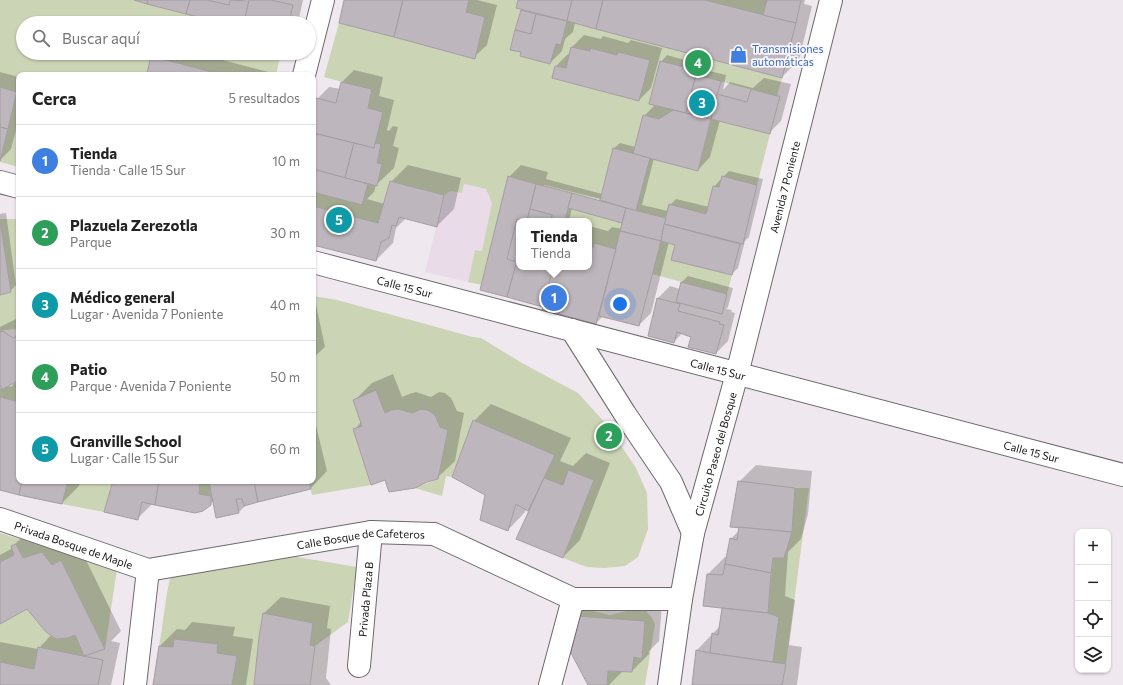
<!DOCTYPE html>
<html lang="es">
<meta charset="utf-8">
<style>
body{margin:0;font-family:Commissioner,sans-serif;background:#f2f2f2;color:#222}
.controls{position:absolute;right:12px;bottom:12px;display:grid;overflow:hidden;border-radius:8px;box-shadow:0 1px 3px #0004}
.controls button{width:36px;height:36px;display:grid;place-items:center;padding:0;border:0;border-bottom:1px solid #e0e0e0;background:#fff;color:#222;font:20px sans-serif}
.you{position:absolute;left:620px;top:304px;width:14px;height:14px;margin:-10px;border:3px solid #fff;border-radius:50%;background:#1a73e8;box-shadow:0 0 0 6px #1a73e833}
.badge{display:grid;place-items:center;width:26px;height:26px;border-radius:50%;background:#006d44;color:#fff;font-size:13px;font-weight:700}
.pin{position:absolute;translate:-50% -50%;border:2px solid #fff;box-shadow:0 1px 4px #0006}
.popup{position:absolute;left:516px;top:218px;width:76px;height:52px;box-sizing:border-box;display:grid;place-content:center;border-radius:8px;background:#fff;filter:drop-shadow(0 1px 3px #0005);font-size:13px;white-space:nowrap;color:#767676}
.popup b{font-size:15px;color:#222}
.popup::after{content:'';position:absolute;left:50%;top:100%;margin-left:-8px;border:8px solid transparent;border-top-color:#fff}
.list{margin:0;padding:0;list-style:none}
h2{display:flex;justify-content:space-between;align-items:center;height:52px;margin:0;padding:0 16px;font-size:17px}
h2 small{font-size:13px;font-weight:400;color:#767676}
.list li{display:grid;grid-template-columns:26px 1fr auto;gap:12px;align-items:center;box-sizing:border-box;height:72px;padding:0 16px;border-top:1px solid #e0e0e0}
.list b{display:block;font-size:15px;white-space:nowrap}
.list p{margin:0;font-size:13px;white-space:nowrap;color:#767676}
.list em{font-size:13px;font-style:normal;color:#767676}
.icon{flex:none;width:22px;height:22px;fill:none;stroke:currentColor;stroke-width:2;stroke-linecap:round;stroke-linejoin:round}
.map{position:relative;flex:none;width:1123px;height:685px;overflow:hidden}
.search{position:absolute;background:#fff;box-shadow:0 1px 3px #0004;left:16px;top:16px;width:300px;height:44px;display:flex;align-items:center;gap:10px;box-sizing:border-box;padding:0 14px;border-radius:22px;color:#767676;font-size:15px}
.panel{position:absolute;background:#fff;box-shadow:0 1px 3px #0004;left:16px;top:72px;width:300px;height:412px;border-radius:8px}
.map>svg:first-child{display:block}
.built{fill:#e9dce8}
.green{fill:#cbd4b5;fill-rule:evenodd}
.shadow{fill:#0003;fill-rule:evenodd}
.building{fill:#bdb6bc;stroke:#a49ea3}
.lines{fill:none;stroke-linecap:round;stroke-linejoin:round}
.minor-casing{stroke:#6e686d;stroke-width:24}
.minor{stroke:#fff;stroke-width:22}
.labels{text-anchor:middle;dominant-baseline:central;stroke-width:3.5;stroke-linejoin:round;paint-order:stroke}
.shop-label{font-size:11px;fill:#366cbe;stroke:#fcf5fb;text-anchor:start}
.street-label{font-size:11px;fill:#171517;stroke:#fcf5fb}
</style>
<div class="map">
<svg width="1123" height="685" viewBox="0 0 1123 685">
<rect width="100%" height="100%" fill="#efe8ee"/>
<path class="built" d="M464,184L486,189L493,203L482,251L475,250L468,282L425,272L444,195Z"/>
<g class="green">
<path d="M0,0H134L222,23H23V53H281L276,75H223L147,73L156,75H19V167L0,162L17,92L0,87Z"/>
<path d="M469,0H518L516,8L521,10L510,49L521,52L520,56L550,64L556,44L567,21L782,78L777,96L696,75L697,70L673,110L659,119L633,154L613,148L600,200L508,177L482,285L468,282L475,250L482,251L492,203L486,189L464,184L462,193L451,191L444,195L390,181L378,223L313,206V192L362,205L368,184L377,186L382,165L377,163L381,144L375,143L383,112L368,108L372,90L324,77L339,23L475,58L485,18L466,12ZM572,47L590,51L591,48L617,55L618,52L650,61L639,101L552,78L555,66L566,68Z"/>
<path d="M705,0H767L763,15Z"/>
<path d="M711,119L770,134L757,185L722,177L719,187L713,186L706,214L666,218L636,211L650,158L698,171Z"/>
<path d="M568,208L622,223L616,249L594,244L593,248L589,247V221H565Z"/>
<path d="M0,219H19V329L4,330L0,332V295L11,292Z"/>
<path d="M661,241L675,245L672,260L732,275L727,294L652,274Z"/>
<path d="M313,296L337,300L473,337L481,338L522,363L578,393L607,425L636,468L647,493L648,529L638,557L625,566L604,568L587,567L563,558L594,480L568,470L563,485L544,478L473,421L452,477L446,476L442,496L415,488L438,479L448,430L440,427C435,416 434,411 421,409L413,413L398,409L362,426L353,429L371,485L312,495L309,481H313Z"/>
<path d="M19,380V402L0,397V388L3,389Z"/>
<path d="M68,481H113L104,512L62,504Z"/>
<path d="M200,481H209L211,496L199,494Z"/>
<path d="M795,488H809L786,664L773,662L779,617L768,613L773,558L784,557L792,532Z"/>
<path d="M0,533L117,569L105,649L61,560L52,565L42,552L23,558L16,544L11,546L14,555L0,562Z"/>
<path d="M273,553L357,567L348,622L315,646L310,645L313,623L263,613L259,637L254,685H232L237,656L217,653L218,644L175,639L173,647L159,646C164,621 165,595 172,571Z"/>
<path d="M643,607L652,618L655,624L645,685H607L608,671L632,672L634,657L642,659L645,621L576,616L585,609L610,615Z"/>
<path d="M27,609C34,617 47,636 56,639C62,640 70,637 75,635L84,656L38,647L34,669L0,662V624Z"/>
</g>
<g class="shadow">
<path d="M138,0H241L254,3L249,0H303L298,23H226Z"/>
<path d="M345,0H477L497,5L487,45L474,57Z"/>
<path d="M519,0H805L804,4L812,6L799,60L782,77L575,23L573,32L565,39L562,51L550,63L522,52L511,49L522,9Z"/>
<path d="M584,35L601,39L603,36L628,43L631,40L662,48L651,88L639,100L556,66L568,54L570,55L572,47Z"/>
<path d="M156,53H195L280,75H160L152,57Z"/>
<path d="M667,55L702,65L701,69L726,75L723,90L730,82L753,88L764,78L791,84L781,121L769,133L720,120L710,157L698,170L654,158L642,205L668,211L670,205L676,199L709,207L714,187L720,180L722,181L723,177L729,171L763,179L749,237L745,241L738,268L732,274L676,244L669,242L651,313L639,325L603,316L596,323L544,306L482,289L509,177L521,165L548,172L546,179L602,194L613,149L620,143L636,147L644,116L656,104L661,62ZM544,185L605,200L604,202L544,187ZM572,208L623,222L622,229L612,227L608,231L589,226V267H519V247H518L519,243V221H525V220L528,221H569Z"/>
<path d="M354,70L383,77L379,96L394,100L387,130L389,131L393,126L398,127L393,146L399,148L394,168L376,185L374,192L367,199L385,204L391,182L408,165L461,178L454,209L437,226L406,218L396,228L393,243L376,260L313,244V115L317,99L329,87L341,89L342,82Z"/>
<path d="M0,72L19,77V119L11,149L0,160Z"/>
<path d="M6,213L16,285L10,291L0,294V214Z"/>
<path d="M688,276L733,288L728,307L726,309L732,310L731,312L735,313L728,341L716,353L692,336L682,333L674,342L649,336L658,298L670,286L680,289L682,282Z"/>
<path d="M313,299L315,300L325,347L313,358Z"/>
<path d="M16,319L19,322V378L7,385L11,387L17,380L19,381V481H80L79,486L62,503L0,488V327Z"/>
<path d="M393,374L402,397L409,394L416,392L431,397L439,392L445,393L451,398L457,411L464,413L455,461L437,478L386,479L354,430L362,421L355,400L372,383Z"/>
<path d="M491,404L571,438L560,461L573,466L586,453L610,463L580,540L563,557L530,511L526,509L525,512L508,530L486,494L474,421Z"/>
<path d="M313,413L327,471L310,489L247,504L239,512L213,501L210,504L153,503L137,519L114,481H313Z"/>
<path d="M756,465L812,471L808,514L801,539L788,552L785,596L795,600L789,645L802,647L797,685H693L697,650L720,626L723,607L708,574L725,557H727L731,539L739,530V482Z"/>
<path d="M30,529L78,544L121,631L111,641L120,643L111,685H0V642L38,649L39,648L52,634L28,608L0,623V555L13,548V546Z"/>
<path d="M281,597L330,606L327,628L331,629L326,678L331,685H255L263,614Z"/>
<path d="M594,599L662,604L659,641L649,651V654L632,671H623L609,685H589L577,616Z"/>
<path d="M192,622L235,627L233,636L253,639L246,685H154L160,646L177,629L185,630Z"/>
</g>
<g class="building">
<path d="M134,0H148L147,4Z"/>
<path d="M148,0H190L186,14L147,4Z"/>
<path d="M190,0H207L229,5L230,0L249,1L244,23H222L186,14Z"/>
<path d="M249,0H271L293,5L289,23H244Z"/>
<path d="M344,0H403L394,37L339,23Z"/>
<path d="M403,0H469L466,12L485,17L475,59L394,37Z"/>
<path d="M518,0H572L567,21L516,8Z"/>
<path d="M572,0H603L596,29L567,21Z"/>
<path d="M603,0H705L796,23L782,78L596,29Z"/>
<path d="M767,0H801L796,23L763,15Z"/>
<path d="M521,10L536,14L531,34L515,30Z"/>
<path d="M536,14L567,21L561,45L556,44L550,64L520,56L521,52L510,50L515,30L531,34Z"/>
<path d="M571,47L590,51V48L617,55L618,52L650,60L639,101L552,78L555,66L566,68Z"/>
<path d="M151,56L223,75H156L147,73Z"/>
<path d="M660,61L697,70L686,113L649,104Z"/>
<path d="M696,75L721,81L711,119L686,113Z"/>
<path d="M341,82L372,89L368,108L383,112L374,148L313,133V112L316,98L336,103Z"/>
<path d="M0,87L17,92L8,129L0,127Z"/>
<path d="M751,89L777,96H780L770,134L711,119L717,94L747,102Z"/>
<path d="M673,110L711,119L698,171L633,154L643,115L659,119Z"/>
<path d="M0,127L8,129L0,161Z"/>
<path d="M313,133L354,143L345,178L313,169Z"/>
<path d="M354,143L374,148L375,143L381,144L377,163L382,164L377,186L345,178Z"/>
<path d="M613,148L650,158L636,211L600,200Z"/>
<path d="M313,169L368,184L362,205L313,192Z"/>
<path d="M508,176L536,184L527,221L517,219L507,259L517,262L507,297L480,290Z"/>
<path d="M722,176L757,185L743,244L664,224L669,204L706,214L713,186L719,187Z"/>
<path d="M390,181L444,195L437,227L399,217L396,226L392,225L389,238L381,242L376,261L313,245V206L378,223Z"/>
<path d="M536,184L572,193L565,221H551L552,215L530,209Z"/>
<path d="M572,193L626,208L622,223L568,208Z"/>
<path d="M626,208L666,218L661,241L620,231Z"/>
<path d="M530,209L552,215L551,221H527Z"/>
<path d="M0,220L11,292L0,295Z"/>
<path d="M664,224L740,244L732,275L671,260L675,245L661,241Z"/>
<path d="M620,231L661,241L639,326L599,316Z"/>
<path d="M594,243L616,249L596,324L559,314L565,290L548,286L553,267H589V247L593,248Z"/>
<path d="M519,254V267H553L543,307L507,297Z"/>
<path d="M681,282L727,294L722,314L676,302Z"/>
<path d="M548,286L565,290L559,314L542,310Z"/>
<path d="M657,298L680,304L678,311L720,322L719,324L724,325L716,354L688,347L691,337L677,332L674,343L648,336Z"/>
<path d="M3,331L13,338L19,335V380L3,389L0,386V332Z"/>
<path d="M376,390L385,413L391,410L398,409L413,413L421,409L428,410L435,415L440,427L448,430L438,479L427,482L415,488L389,492L385,480L371,485L353,429L362,426L353,400Z"/>
<path d="M0,397L19,402V481H22L19,495L0,490Z"/>
<path d="M473,420L555,455L528,511L516,504L508,531L480,520L485,495L452,477Z"/>
<path d="M568,470L594,480L563,558L516,539L544,478L563,485Z"/>
<path d="M22,481H68L62,504L19,495Z"/>
<path d="M113,481H159L155,505L142,502L138,520L104,512Z"/>
<path d="M159,481H200L199,494L211,496V505L203,511L195,513L155,505Z"/>
<path d="M209,481H254L258,502L244,506L242,499H236L239,513L216,518Z"/>
<path d="M254,481H309L311,489L258,502Z"/>
<path d="M738,481L795,488L792,532L730,527Z"/>
<path d="M739,527L792,532L784,558H773L771,573L725,564L730,538L737,540Z"/>
<path d="M16,544L23,558L42,552L52,565L61,560L105,649L84,656L75,635L68,638L56,639L46,632L27,609L0,624V562L14,555L11,546Z"/>
<path d="M725,564L771,573L768,613L703,606L707,574L723,575Z"/>
<path d="M722,608L768,613L779,617L773,662L710,653L712,633L718,635Z"/>
<path d="M263,613L313,623L310,645L315,646L310,685H254L259,637Z"/>
<path d="M576,616L645,621L642,659L634,657L632,672L608,671L607,685H588L571,653Z"/>
<path d="M174,639L218,644L217,653L237,656L232,685H153L159,646L173,647Z"/>
<path d="M38,647L103,660L98,685H0V662L34,669Z"/>
<path d="M696,650L710,653L786,664L782,685H692Z"/>
</g>
<g class="lines">
<defs>
<g id="minor">
<path d="M304,75L323,0"/>
<path d="M0,182L19,187"/>
<path id="s1" d="M313,262L1123,475"/>
<path d="M572,330L625,414L671,482L693,533"/>
<path id="s2" d="M0,519L148,570L371,532L434,534L573,599H681"/>
<path id="s3" d="M359,666L371,532"/>
<path d="M135,685L148,570"/>
<path d="M550,685L573,599"/>
<path id="s4" d="M669,685L681,599L693,533L737,374L831,0"/>
</g>
</defs>
<use href="#minor" class="minor-casing"/>
<use href="#minor" class="minor"/>
</g>
<defs>
<symbol id="shop-bare" viewBox="-9 -9 18 18"><path d="M-5-2.5h2.3a2.7 3.5 0 0 1 5.4 0H5L5.5 6h-11ZM-1.5-2.5h3a1.5 2.3 0 0 0-3 0Z" fill="#3f7fe0" stroke="#fcf5fb" stroke-width="2.5" paint-order="stroke"/></symbol>
</defs>
<g fill-rule="evenodd">
<use href="#shop-bare" x="726" y="42" width="25" height="25"/>
</g>
<g class="labels">
<g class="shop-label">
<text x="752" y="48">Transmisiones<tspan x="752" dy="13">automáticas</tspan></text>
</g>
<g class="street-label">
<text stroke="none"><textPath href="#s4" startOffset="512">Avenida 7 Poniente</textPath></text>
<text stroke="none"><textPath href="#s1" startOffset="95">Calle 15 Sur</textPath></text>
<text stroke="none"><textPath href="#s1" startOffset="419">Calle 15 Sur</textPath></text>
<text stroke="none"><textPath href="#s1" startOffset="743">Calle 15 Sur</textPath></text>
<text stroke="none"><textPath href="#s4" startOffset="236">Circuito Paseo del Bosque</textPath></text>
<text stroke="none"><textPath href="#s2" startOffset="372">Calle Bosque de Cafeteros</textPath></text>
<text stroke="none"><textPath href="#s2" startOffset="78">Privada Bosque de Maple</textPath></text>
<text stroke="none"><textPath href="#s3" startOffset="67">Privada Plaza B</textPath></text>
</g>
</g>
</svg>
<div class="controls">
<button>+</button>
<button>−</button>
<button><svg class="icon" aria-label="locate" viewBox="0 0 24 24"><circle cx="12" cy="12" r="6"/><path d="M12 2v4M12 18v4M2 12h4M18 12h4"/></svg></button>
<button><svg class="icon" aria-label="layers" viewBox="0 0 24 24"><path d="M12 4l9 5-9 5-9-5zM3 14l9 5 9-5"/></svg></button>
</div>
<div class="you"></div>
<div class="pin badge" style="left:554px;top:298px;background:#3f7fe0">1</div>
<div class="popup"><b>Tienda</b>Tienda</div>
<div class="pin badge" style="left:609px;top:436px;background:#2e9e5b">2</div>
<div class="pin badge" style="left:702px;top:103px;background:#0f9aa8">3</div>
<div class="pin badge" style="left:698px;top:63px;background:#2e9e5b">4</div>
<div class="pin badge" style="left:339px;top:220px;background:#0f9aa8">5</div>
<div class="search"><svg class="icon" aria-label="search" viewBox="0 0 24 24"><circle cx="10" cy="10" r="6"/><path d="M15 15l6 6"/></svg>Buscar aquí</div>
<section class="panel">
<h2>Cerca<small>5 resultados</small></h2>
<ul class="list">
<li><span class="badge" style="background:#3f7fe0">1</span><div><b>Tienda</b><p>Tienda · Calle 15 Sur</p></div><em>10 m</em></li>
<li><span class="badge" style="background:#2e9e5b">2</span><div><b>Plazuela Zerezotla</b><p>Parque</p></div><em>30 m</em></li>
<li><span class="badge" style="background:#0f9aa8">3</span><div><b>Médico general</b><p>Lugar · Avenida 7 Poniente</p></div><em>40 m</em></li>
<li><span class="badge" style="background:#2e9e5b">4</span><div><b>Patio</b><p>Parque · Avenida 7 Poniente</p></div><em>50 m</em></li>
<li><span class="badge" style="background:#0f9aa8">5</span><div><b>Granville School</b><p>Lugar · Calle 15 Sur</p></div><em>60 m</em></li>
</ul>
</section>
</div>
